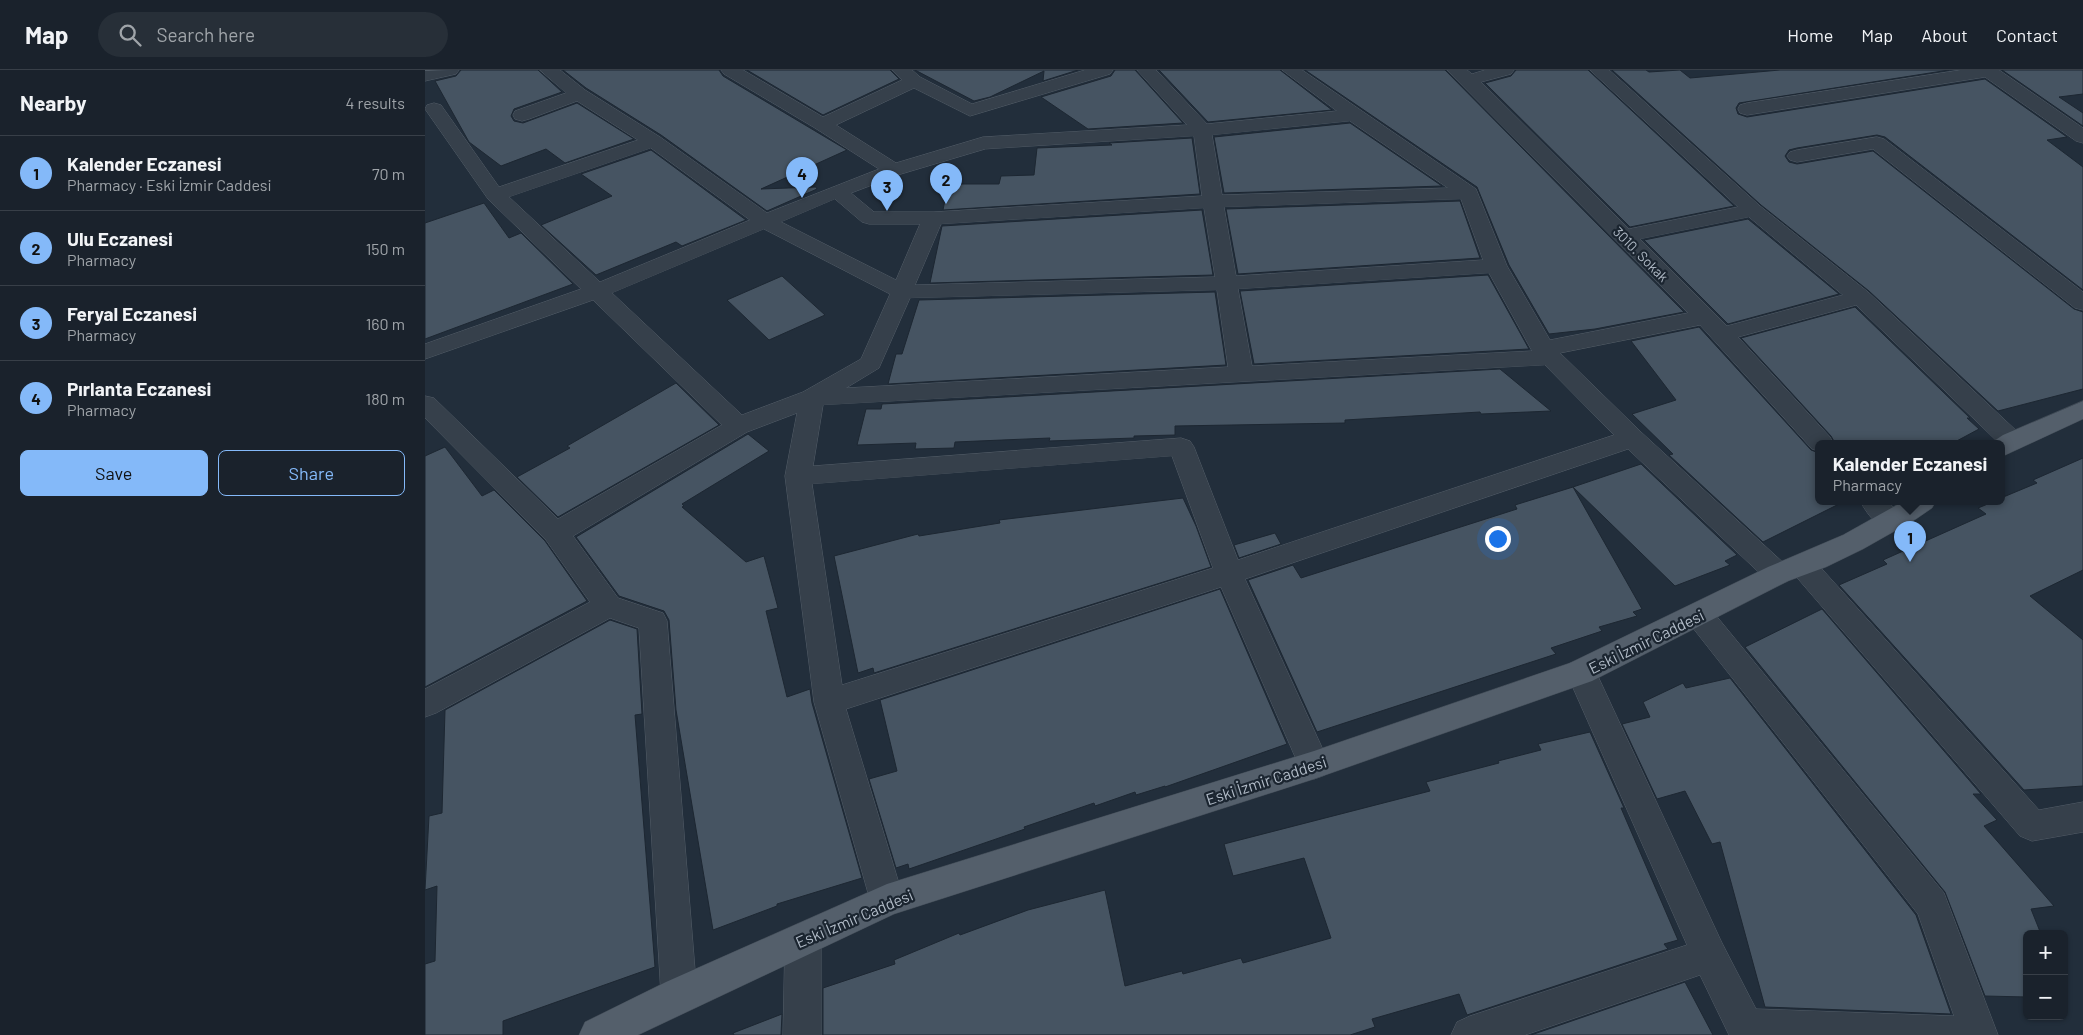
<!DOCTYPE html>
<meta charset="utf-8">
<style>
body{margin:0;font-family:Barlow,sans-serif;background:#272f38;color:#f1f3f6}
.controls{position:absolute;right:15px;bottom:15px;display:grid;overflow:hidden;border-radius:8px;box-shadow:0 1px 4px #0004}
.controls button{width:45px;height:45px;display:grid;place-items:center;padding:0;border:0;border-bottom:1px solid #383f48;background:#1a222c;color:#f1f3f6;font:25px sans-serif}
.you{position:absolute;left:1072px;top:468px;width:18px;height:18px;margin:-12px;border:4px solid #fff;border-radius:50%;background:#1a73e8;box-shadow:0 0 0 8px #1a73e833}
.badge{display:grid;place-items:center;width:32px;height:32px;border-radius:50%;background:#84b9f9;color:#111;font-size:16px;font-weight:700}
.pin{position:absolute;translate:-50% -41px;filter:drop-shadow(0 1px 2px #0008)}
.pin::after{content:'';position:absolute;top:26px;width:18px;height:15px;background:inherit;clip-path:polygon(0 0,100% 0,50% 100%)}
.popup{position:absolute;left:1390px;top:370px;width:190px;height:65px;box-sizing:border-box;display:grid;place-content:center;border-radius:8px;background:#1a222c;filter:drop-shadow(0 1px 4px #0005);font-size:16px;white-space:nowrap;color:#9fa4a9}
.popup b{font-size:19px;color:#f1f3f6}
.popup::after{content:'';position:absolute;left:50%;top:100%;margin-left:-10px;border:10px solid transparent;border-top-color:#1a222c}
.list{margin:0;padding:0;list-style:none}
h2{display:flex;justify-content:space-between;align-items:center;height:65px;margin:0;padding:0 20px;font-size:21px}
h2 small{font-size:16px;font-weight:400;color:#9fa4a9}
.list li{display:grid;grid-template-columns:32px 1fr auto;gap:15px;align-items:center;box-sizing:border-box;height:75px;padding:0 20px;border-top:1px solid #383f48}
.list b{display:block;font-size:19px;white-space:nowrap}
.list p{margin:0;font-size:16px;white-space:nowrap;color:#9fa4a9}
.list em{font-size:16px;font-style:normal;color:#9fa4a9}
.actions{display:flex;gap:10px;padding:15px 20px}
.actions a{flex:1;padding:11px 0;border:1px solid #84b9f9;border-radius:8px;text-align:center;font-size:18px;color:#84b9f9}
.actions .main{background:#84b9f9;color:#111}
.icon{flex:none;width:28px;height:28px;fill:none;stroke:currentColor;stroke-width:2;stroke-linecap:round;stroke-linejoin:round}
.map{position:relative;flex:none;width:1658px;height:965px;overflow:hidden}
header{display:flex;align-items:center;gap:30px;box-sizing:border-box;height:70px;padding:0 25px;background:#1a222c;border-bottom:1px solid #383f48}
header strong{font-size:24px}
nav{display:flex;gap:28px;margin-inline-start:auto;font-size:18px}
.search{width:350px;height:45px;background:#272f38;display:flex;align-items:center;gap:12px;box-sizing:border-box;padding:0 18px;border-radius:28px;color:#9fa4a9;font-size:19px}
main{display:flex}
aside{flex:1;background:#1a222c}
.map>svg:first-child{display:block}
.building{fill:#465462;stroke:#1d2732}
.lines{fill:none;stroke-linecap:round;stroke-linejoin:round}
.minor-casing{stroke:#545e69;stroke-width:1}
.primary-casing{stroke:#3f4954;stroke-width:1}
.minor{fill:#36404b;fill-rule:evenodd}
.primary{fill:#545f6b;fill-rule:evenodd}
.labels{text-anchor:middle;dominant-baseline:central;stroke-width:4.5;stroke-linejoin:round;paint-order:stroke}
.far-street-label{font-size:14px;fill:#b1bbc7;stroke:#1b2530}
.street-label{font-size:16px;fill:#b1bbc7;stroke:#1b2530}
</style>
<header>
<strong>Map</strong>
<div class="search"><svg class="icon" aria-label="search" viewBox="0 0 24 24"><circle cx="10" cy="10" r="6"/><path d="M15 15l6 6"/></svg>Search here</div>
<nav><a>Home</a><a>Map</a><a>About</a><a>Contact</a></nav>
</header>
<main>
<aside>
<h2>Nearby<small>4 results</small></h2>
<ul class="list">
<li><span class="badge">1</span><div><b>Kalender Eczanesi</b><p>Pharmacy · Eski İzmir Caddesi</p></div><em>70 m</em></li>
<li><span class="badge">2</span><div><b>Ulu Eczanesi</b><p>Pharmacy</p></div><em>150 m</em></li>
<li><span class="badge">3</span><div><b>Feryal Eczanesi</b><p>Pharmacy</p></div><em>160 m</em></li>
<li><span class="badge">4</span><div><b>Pırlanta Eczanesi</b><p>Pharmacy</p></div><em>180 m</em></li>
</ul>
<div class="actions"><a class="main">Save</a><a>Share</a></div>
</aside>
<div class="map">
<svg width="1658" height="965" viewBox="0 0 1658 965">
<rect width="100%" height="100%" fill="#222e3b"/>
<g class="building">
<path d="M36,0H113L137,22L89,39L86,46L89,51L98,53L152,33L209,69L140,93L121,79L76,96L44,72L10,11L31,6Z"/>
<path d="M138,0H294L298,6L422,80L336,119L391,117L392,119L342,141L236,65L161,18Z"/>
<path d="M322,0H465L474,9L398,45Z"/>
<path d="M490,0H653L618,11L619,1L565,27L549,31Z"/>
<path d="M690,0H710L758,53L663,59L616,27L686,6Z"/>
<path d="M734,0H855L907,40L783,52Z"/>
<path d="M880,0H1020L1259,242L1170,259L1124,264L1084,195L1052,117Z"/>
<path d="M1091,0H1163L1309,136L1205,157L1060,13L1086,6Z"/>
<path d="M1187,0H1221L1224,2L1255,0L1265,8L1355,0H1524L1314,33L1311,38L1313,44L1322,47L1560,9L1642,67L1622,70L1658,97V220L1460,67L1452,65L1372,78L1364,80L1360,86L1364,92L1372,94L1448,81L1649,239L1658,242V319L1573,341L1444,221L1336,135Z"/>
<path d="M1577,0H1658V24L1634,27L1658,43V56Z"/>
<path d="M925,53L1017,116L799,123L789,67Z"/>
<path d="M767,68L775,124L518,140L523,114H574L576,106L609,105L612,78L687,75L684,73Z"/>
<path d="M226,80L321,150L257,176L251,172L171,205L116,155L187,126L156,104Z"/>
<path d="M1035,131L1055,188L813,204L801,139Z"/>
<path d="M59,133L84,168L96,163L148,214L0,269V153Z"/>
<path d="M777,140L788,205L505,213L517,156Z"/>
<path d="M1323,149L1414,224L1303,254L1219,170Z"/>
<path d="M1063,205L1104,279L829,294L815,221Z"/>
<path d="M357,206L400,245L344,270L302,230Z"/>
<path d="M790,222L801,295L463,314L471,284H477L494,230Z"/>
<path d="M1430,237L1545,348H1542L1554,359L1528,373H1410L1406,366L1316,268Z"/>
<path d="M1274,257L1386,380L1394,383V431H1420L1338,472L1244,385L1248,384L1207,344L1251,330L1206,271Z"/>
<path d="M1075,299L1126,341L1056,344L1055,342L920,350V353L750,356V365L709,366V368L624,371L625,368L530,372L529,378L490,379L491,373L432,375L441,339H456L457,334Z"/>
<path d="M251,313L294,355L133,447L92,407L145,378L142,376Z"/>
<path d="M323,364L344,381L257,434L259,436L257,437L321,492L339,486L353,538L341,541L362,627L385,619L387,633L437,808L352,834V836L288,860L251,640L244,550L239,541L194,526L151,467Z"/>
<path d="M20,377L57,426L69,420L120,471L162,531L0,617V386Z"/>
<path d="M1658,388V500L1605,526L1658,570V716L1599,720L1414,515L1462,494L1458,490L1561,444L1553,438L1570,431H1576V428L1612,413L1608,410Z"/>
<path d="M1216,394L1312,485L1300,491L1305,495L1250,516L1148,417Z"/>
<path d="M1148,417L1217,539L1208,542L1212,546L1174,557L1177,561L1126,578L1131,584L892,662L823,510L868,495L876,508L1092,439L1090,435Z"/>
<path d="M758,428L771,456L786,497L449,603L448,598L433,603L409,486L493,464L494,466L575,453L574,450Z"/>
<path d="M850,463L856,474L814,488L809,475Z"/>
<path d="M795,519L862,674L740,717V716L711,725L710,722L670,736L669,733L599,757L600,759L484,799L483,794L471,798L444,709L472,701L455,630Z"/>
<path d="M1397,539L1556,724H1548L1572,750L1559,756L1629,836L1606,839L1616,864H1602V927L1560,926L1520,822L1320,577Z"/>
<path d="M185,550L212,559L217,644L210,645L230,897L78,951V965H0V894L10,891L12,816L0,820L4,746L17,743L20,640Z"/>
<path d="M1305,608L1491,845L1526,944L1340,937L1295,772L1287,774L1260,721L1232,729L1197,654L1225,647L1218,632L1258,613L1261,618Z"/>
<path d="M1165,662L1199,738H1196L1253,870L1239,874L1243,879L1042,945L1034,924L947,949L950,957L925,965H398V918L470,894L469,890L534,863L535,865L603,840L680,820L700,916L757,901L758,904L816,888L818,893L906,868L879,788L808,806L799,774L1005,721L1001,712L1074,693L1073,691L1116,680L1113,674Z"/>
<path d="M1260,912L1288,965H1106Z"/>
<path d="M357,944L356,965H309L308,963Z"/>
</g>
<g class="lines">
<defs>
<g id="minor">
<path d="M34,0L31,4L0,11V1Z"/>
<path d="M115,0H135L160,20L235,67L342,143L454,99L390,58L299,4L296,0H318L398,47L477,10L467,0H487L495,7L547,34L660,0H688L685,4L545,46L489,18L411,55L471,93L558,67L762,55L712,0H731L782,54L912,41L857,0H877L1051,119L1082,196L1125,270L1263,243L1022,0H1042L1047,4L1060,0H1089L1086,4L1056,12L1204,159L1313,137L1165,0H1184L1335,136L1443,222L1596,365L1600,371L1596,377L1587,380L1578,377L1431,235L1313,267L1405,367L1408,373H1394V381L1387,379L1275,255L1135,283L1216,362L1363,497L1367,504L1363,511L1353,515L1343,511L1203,379L820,509L905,695L900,705L889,709L878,705L796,517L421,639L479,830L474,841L462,846L450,841L445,830L389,632L360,406L372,343L322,362L148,466L193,528L238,543L242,551L272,925L267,938L254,943L241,938L236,925L214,558L185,548L11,643L0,647V619L165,532L121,470L0,348V326L9,328L133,449L297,355L168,230L0,289V274L156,219L63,129L0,39L2,35L9,33L16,35L74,117L213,70L152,31L104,49L97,51L90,49L88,45L90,41L141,23ZM925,51L1023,118L797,125L787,65ZM769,66L777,126L508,142H449L426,123L476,104L560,79ZM226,78L325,150L175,212L84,127ZM410,129L437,152L444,154H495L471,210L356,152ZM1036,129L1058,190L811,206L799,137ZM779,138L790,207L490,215L516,154ZM1324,147L1418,225L1302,256L1215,169ZM339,159L465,224L436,289L378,322L317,345L187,223ZM1064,203L1107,281L827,296L813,219ZM792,220L803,297L421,318L454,298L485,228ZM1120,295L1189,365L813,490L769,377L765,371L756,368L388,396L398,335ZM747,386L788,498L417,615L387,414Z"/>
<path d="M1536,0H1574L1658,58V73L1651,71L1560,7L1322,45L1315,43L1313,39L1315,35L1322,33Z"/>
<path d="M1452,67L1459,69L1658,222V240L1650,238L1448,79L1372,92L1365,90L1362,86L1365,82L1372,80Z"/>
<path d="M1435,431H1463L1480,452L1477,459C1457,465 1444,447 1435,431Z"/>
<path d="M1378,486L1388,489L1614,740L1658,732V762L1607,771L1595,766L1368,503L1364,496L1368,489Z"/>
<path d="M1274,534L1284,537L1519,823L1573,965H1304L1275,905L1100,965H1026L1032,952L1045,946L1262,875L1141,602L1145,593L1156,590L1167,593L1171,602L1297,873L1331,939L1529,946L1493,844L1264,553L1260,545L1264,537Z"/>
<path d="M378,853L391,858L396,870V965H358L360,870L365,858Z"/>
</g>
<g id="primary">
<path d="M1658,331V349L1576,387V373H1566L1578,365Z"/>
<path d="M1479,431H1511L1507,438L1491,449L1438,479L1401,497L1363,511L1167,611L889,709L469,844L213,965H154L160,952L241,912L462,814L889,681L1145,593L1343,497L1418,465Z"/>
</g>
</defs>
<use href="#minor" class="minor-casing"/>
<use href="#primary" class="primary-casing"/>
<use href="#minor" class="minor"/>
<use href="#primary" class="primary"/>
</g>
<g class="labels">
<g class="far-street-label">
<text transform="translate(1216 184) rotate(45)">3010. Sokak</text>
</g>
<g class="street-label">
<text transform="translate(1221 571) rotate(-26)">Eski İzmir Caddesi</text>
<text transform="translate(841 710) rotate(-18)">Eski İzmir Caddesi</text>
<text transform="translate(429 848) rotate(-23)">Eski İzmir Caddesi</text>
</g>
</g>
</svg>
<div class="controls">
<button>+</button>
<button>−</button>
</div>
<div class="you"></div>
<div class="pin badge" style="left:1485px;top:492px">1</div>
<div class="popup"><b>Kalender Eczanesi</b>Pharmacy</div>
<div class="pin badge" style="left:521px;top:134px">2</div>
<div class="pin badge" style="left:462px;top:141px">3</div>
<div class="pin badge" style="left:377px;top:128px">4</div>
</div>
</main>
